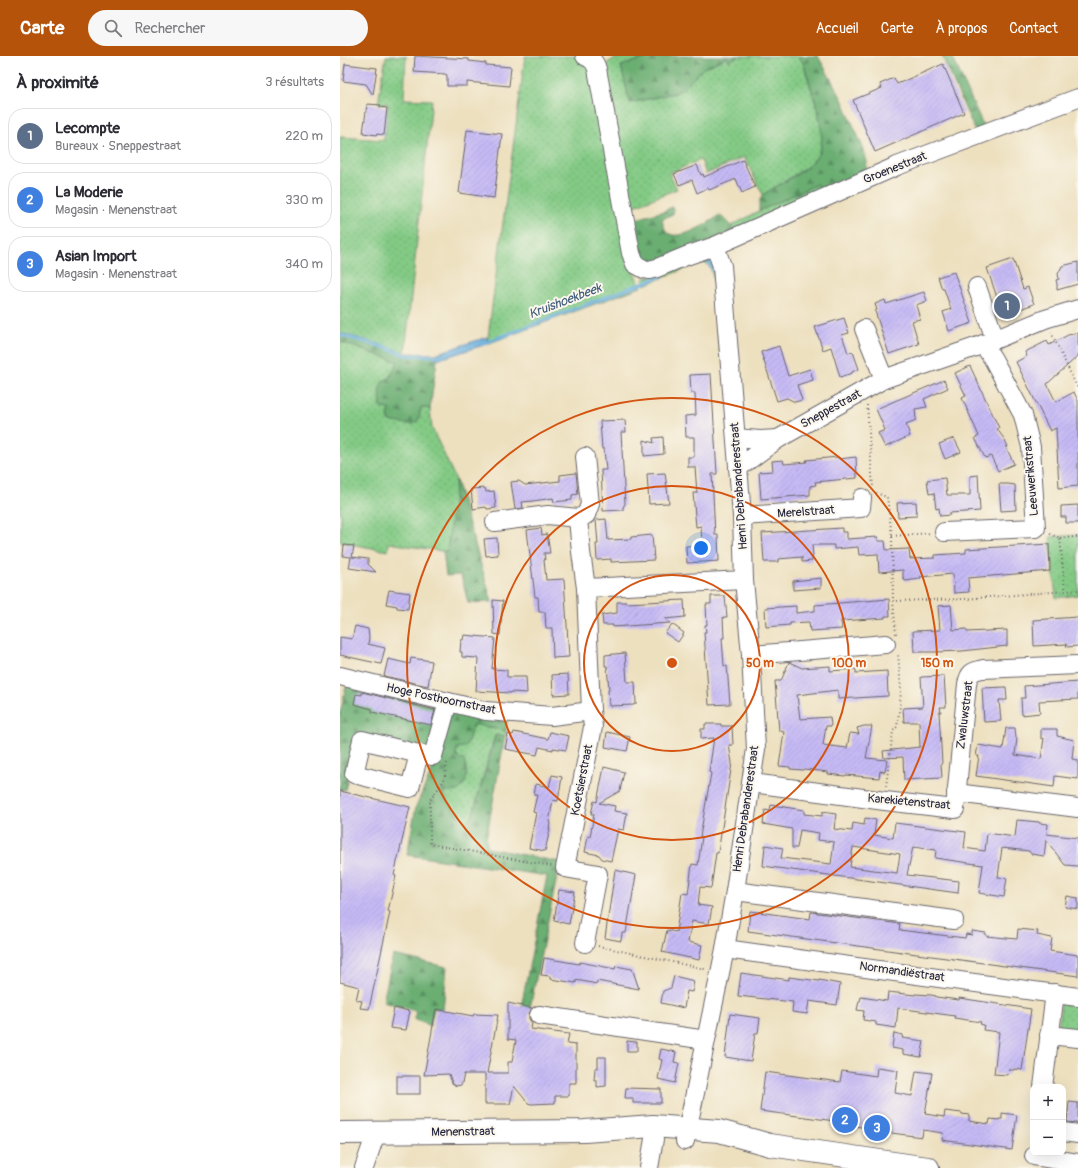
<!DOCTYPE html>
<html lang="fr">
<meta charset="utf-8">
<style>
body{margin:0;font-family:Pangolin,sans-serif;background:#f7f7f7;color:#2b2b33}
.controls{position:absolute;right:12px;bottom:12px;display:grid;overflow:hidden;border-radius:8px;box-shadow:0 4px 16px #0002}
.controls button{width:36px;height:36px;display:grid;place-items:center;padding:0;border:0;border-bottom:1px solid #e1e1e2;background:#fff;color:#2b2b33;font:20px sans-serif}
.you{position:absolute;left:361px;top:492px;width:14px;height:14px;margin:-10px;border:3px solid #fff;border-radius:50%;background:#1a73e8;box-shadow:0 0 0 6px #1a73e833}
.badge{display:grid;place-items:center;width:26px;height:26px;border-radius:50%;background:#b45309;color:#fff;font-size:13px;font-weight:700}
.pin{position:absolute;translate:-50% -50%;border:2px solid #fff;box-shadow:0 1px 4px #0006}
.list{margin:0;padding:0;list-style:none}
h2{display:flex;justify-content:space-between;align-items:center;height:52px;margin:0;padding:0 16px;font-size:17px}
h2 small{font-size:13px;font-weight:400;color:#7c7c81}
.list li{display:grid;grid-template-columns:26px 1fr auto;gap:12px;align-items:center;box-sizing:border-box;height:56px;margin:0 8px 8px;padding:0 8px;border:1px solid #e1e1e2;border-radius:16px}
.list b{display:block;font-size:15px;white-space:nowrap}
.list p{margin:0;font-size:13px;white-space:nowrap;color:#7c7c81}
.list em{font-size:13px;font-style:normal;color:#7c7c81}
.icon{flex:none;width:22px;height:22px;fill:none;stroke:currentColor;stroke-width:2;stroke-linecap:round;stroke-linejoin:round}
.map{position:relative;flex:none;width:738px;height:1112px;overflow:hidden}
header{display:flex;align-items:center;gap:24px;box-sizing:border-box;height:56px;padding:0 20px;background:#b45309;color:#fff}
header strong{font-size:19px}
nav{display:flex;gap:22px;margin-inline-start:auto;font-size:14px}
.search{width:280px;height:36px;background:#f7f7f7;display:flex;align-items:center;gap:10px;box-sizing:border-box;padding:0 14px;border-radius:22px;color:#7c7c81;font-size:15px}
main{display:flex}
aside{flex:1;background:#fff}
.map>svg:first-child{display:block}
.grass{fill:url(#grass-dots);stroke:#527660}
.forest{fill:url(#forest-firs);stroke:#466856}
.water{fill:#65acdc;stroke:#44678c}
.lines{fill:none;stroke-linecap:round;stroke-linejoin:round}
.stream{stroke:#65acdc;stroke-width:3.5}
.building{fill:url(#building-hatch);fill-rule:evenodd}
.minor-casing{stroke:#696469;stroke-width:20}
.major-casing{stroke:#696469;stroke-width:24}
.path{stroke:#696469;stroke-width:2;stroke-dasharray:1 3;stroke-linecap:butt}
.minor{stroke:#fff;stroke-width:18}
.major{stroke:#fff;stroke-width:22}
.ring{fill:none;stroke:#d45411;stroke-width:2}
.labels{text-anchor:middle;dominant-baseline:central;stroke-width:4;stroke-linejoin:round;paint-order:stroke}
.street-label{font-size:12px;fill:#22223b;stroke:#fbf7ec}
.water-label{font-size:13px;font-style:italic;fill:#3d597b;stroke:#fbf7ec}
.centre{fill:#d45411;stroke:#fbf7ec;stroke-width:2}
.ring-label{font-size:12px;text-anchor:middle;font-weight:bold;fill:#d45411;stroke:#fbf7ec;stroke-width:4;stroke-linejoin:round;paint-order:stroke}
</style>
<header>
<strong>Carte</strong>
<div class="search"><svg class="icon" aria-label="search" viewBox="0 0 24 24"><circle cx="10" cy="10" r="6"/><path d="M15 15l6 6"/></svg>Rechercher</div>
<nav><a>Accueil</a><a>Carte</a><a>À propos</a><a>Contact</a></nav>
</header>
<main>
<aside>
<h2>À proximité<small>3 résultats</small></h2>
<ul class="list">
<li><span class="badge" style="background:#5c6f8a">1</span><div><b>Lecompte</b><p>Bureaux · Sneppestraat</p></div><em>220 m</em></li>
<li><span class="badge" style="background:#3f7fe0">2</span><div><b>La Moderie</b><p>Magasin · Menenstraat</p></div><em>330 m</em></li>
<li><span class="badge" style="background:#3f7fe0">3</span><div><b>Asian Import</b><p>Magasin · Menenstraat</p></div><em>340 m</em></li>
</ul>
</aside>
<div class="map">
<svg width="738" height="1112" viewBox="0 0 738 1112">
<defs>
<pattern id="grass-dots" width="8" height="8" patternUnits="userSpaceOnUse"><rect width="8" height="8" fill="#83ca85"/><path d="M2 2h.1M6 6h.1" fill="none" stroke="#71ad74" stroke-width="1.8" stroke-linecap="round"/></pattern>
<pattern id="forest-firs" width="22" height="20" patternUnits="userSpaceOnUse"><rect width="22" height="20" fill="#6aae72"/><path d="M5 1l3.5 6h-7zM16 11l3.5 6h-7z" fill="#578d5f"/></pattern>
<pattern id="building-hatch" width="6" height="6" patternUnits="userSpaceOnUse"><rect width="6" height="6" fill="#c6baf5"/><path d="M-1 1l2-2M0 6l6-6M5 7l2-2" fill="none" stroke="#aaa0d3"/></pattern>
</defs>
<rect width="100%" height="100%" fill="#fbf7ec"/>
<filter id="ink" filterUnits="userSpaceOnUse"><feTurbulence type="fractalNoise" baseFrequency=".025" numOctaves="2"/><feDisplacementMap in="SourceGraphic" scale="8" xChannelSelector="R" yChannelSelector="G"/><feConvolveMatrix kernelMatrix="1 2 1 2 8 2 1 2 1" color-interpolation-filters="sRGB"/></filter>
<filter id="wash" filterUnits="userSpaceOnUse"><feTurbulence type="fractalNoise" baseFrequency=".012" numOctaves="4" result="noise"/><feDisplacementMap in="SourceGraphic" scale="16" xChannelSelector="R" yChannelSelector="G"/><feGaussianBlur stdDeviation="0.9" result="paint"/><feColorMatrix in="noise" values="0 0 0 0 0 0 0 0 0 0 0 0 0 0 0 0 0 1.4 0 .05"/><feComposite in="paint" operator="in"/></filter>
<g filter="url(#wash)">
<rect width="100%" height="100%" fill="#ede0bf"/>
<g class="grass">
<path d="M46,0H66L64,43L92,44L65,297L42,289L0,277V81L44,84L48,48L38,47Z"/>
<path d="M185,0H237L249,9L294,216L301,231L147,288Z"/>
<path d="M284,0H312L281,10L290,47L335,37L343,33L364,12L387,1L389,4L399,0H458L463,6L479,59L482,76L481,90L478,100L470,109L423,139L404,101L366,118L361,104L329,117L337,133L290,152L263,10L272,4Z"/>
<path d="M477,128L481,137L394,175L391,170L419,155Z"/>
<path d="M367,201L373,205L380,296L373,222C371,214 371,208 361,206L305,229L303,223L356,202Z"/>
<path d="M0,286L58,306L49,322L43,325L40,332L41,352L81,351L90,353L92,372L116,424L107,496L49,487L48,495L0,486L1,458H0Z"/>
<path d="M738,479V539L716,542L710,481Z"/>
<path d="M133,668L166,675L165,681L155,679L132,761L126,765L119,761L102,736L118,735V702L116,698L117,692L128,686Z"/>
<path d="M721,947L738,949V979L718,976Z"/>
</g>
<g class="forest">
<path d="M312,0H399L389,5L387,1L364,12L343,33L335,37L290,47L281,10Z"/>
<path d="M458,0H478L502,43L524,94L527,106L526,115L481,137L477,128L419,155C419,149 419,144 422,140C424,137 429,135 432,133C448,124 478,109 481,90C485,66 470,30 463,6Z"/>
<path d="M602,0H612L644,71L635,75Z"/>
<path d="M332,151L334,157L329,160L322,163C323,168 324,173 328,177C339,186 370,166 380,159L391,170L394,175L320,207L299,203L289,165L324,155Z"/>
<path d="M0,277L42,289L65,297L95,298L97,304L90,353L81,351L79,363L74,368H67L48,365L49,353L41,352L40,332L43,325L50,322L58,306L0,286Z"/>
<path d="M116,424L152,546L128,547L121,519L106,520L103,495L107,496Z"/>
<path d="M6,630L102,652L91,695L19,679L5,734L0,733V658Z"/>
<path d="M109,654L167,665L166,675L133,668L128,686L125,691L117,692L116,698L118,702L124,704C128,719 129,724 118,735L102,736L119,761L126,765L132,761L156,679L165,681L146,783L148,792L220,806L190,952L181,951L207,820L67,799L76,750L97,703Z"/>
<path d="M53,899L107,911L103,954L94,952L90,970L74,963L76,955L43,946Z"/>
</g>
<path class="water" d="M147,281V288L97,304L95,298Z"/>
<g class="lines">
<g class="stream">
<path d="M359,204H366L369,206L374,215"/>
<path d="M0,279L41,290L66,299L100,300"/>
<path d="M142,288L322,220"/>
</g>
</g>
<g id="blocks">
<g class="building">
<path d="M75,0L129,3V5L146,7V9L171,11L169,30L127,26V30H107V19L105,18L74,16Z"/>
<path d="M5,8L37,12L33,39L26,28L3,25Z"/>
<path d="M603,8L624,57L535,96L513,44L542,32L540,28L554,22L557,28Z"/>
<path d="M27,48L41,49L40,51L47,52L44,79L37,78V79L23,77Z"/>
<path d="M127,74L162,78L154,142L119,137Z"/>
<path d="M403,104L415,131L402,137L396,123L369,134L368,132L357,137L352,124L339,129L334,118L357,109L361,119L363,118L364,121Z"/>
<path d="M673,203L683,233L688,231L694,248L663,259L647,212Z"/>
<path d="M738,206V228L717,234V228L716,224L719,223L718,218L722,210Z"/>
<path d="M614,216L632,267L609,275L603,256L611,253L604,233H602L598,221Z"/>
<path d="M584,236L587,245L576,249L580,263L572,265L579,288L549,298L535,255L537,254L535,248L545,244L546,248Z"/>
<path d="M504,262L509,277L502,279L508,297L513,296L519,313L512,316V317L500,321L491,291L483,294L475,271Z"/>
<path d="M738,277V300L707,328L716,346L734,336L738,345V430L719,432L716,372L710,375L676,306L687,300L685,296L707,285L709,289L728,279Z"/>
<path d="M439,290L448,320L470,313L473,324L457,329L462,344L455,346L447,342L437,345L421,296Z"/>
<path d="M630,310L659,372L657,373L665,384L668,391H666L674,408L658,415L651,400L645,402L635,382L639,380L622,342L626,340L615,317Z"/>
<path d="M371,318L377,418H372L375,479H378L379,505L347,507L346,490L362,489L361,470L356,471L353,437H357L355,411H348V401H354V381H346L345,360L356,359L355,337H351L350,319Z"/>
<path d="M604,324L608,332L584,343L587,351L575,353L576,364L566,368L570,380L545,391L538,377L545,374L536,353Z"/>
<path d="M285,364L286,376H281L285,448L283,451V454L263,455L261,414H266L264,393H262L260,365Z"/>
<path d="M323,381L324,398L304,400V384L314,387L313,382Z"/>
<path d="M614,382L621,396L605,403L599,388Z"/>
<path d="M498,401L499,403L516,401L517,422L475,426L476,429L470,430V439L421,443L419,416L433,415L432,405L443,404L444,408L467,406L466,404Z"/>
<path d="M236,417L238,438L232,439V444L214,446L213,442L193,445L182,446L183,452L175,453L171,426L179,425L185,429L220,425V419Z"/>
<path d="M325,417L329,447L309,448L307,418Z"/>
<path d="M638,419L640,455L609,457L610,459L600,460L599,452L596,453L594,437L589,438L587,424L605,422L607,439H630V420Z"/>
<path d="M659,428H668L675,429L676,454L661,455Z"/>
<path d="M145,432L146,436L154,435L156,452L147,453L146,451L133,453L131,433Z"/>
<path d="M576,446L577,460L558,461L557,447Z"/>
<path d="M738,449V467H726V461H721V450Z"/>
<path d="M266,463L268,484L291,483V481L312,479L314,504L271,506V503L257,504L256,488H258L256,464Z"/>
<path d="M201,472L202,479L207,478L210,497H204L205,504H204L206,524L224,523L229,601L213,602L212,572H206L205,556H199L198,541H195L187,474Z"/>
<path d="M502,472V476H507V483L538,481V485H545L546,494L569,493L570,503L595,502V499L626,497V493L709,488L710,515L628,522L629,536L614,537L613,518L580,521V523L565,525L564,522H563V514L539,516L538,498L519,499L518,491L494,493V489H472L473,500L472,501V505L462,506V501L438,503V506H424L422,477Z"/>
<path d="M157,482L158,499L146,500L144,483Z"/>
<path d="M4,489L14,490L12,501L28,503V508L36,516L9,512L11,501L3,500Z"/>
<path d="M481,522V532L453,534V525Z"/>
<path d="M49,534L70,537L68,553L57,552V550L46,548Z"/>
<path d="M371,540H385L387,561H383L384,582H382L384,610H387L390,648L369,649L364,576H366L365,569H367L366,548H371Z"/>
<path d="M549,543L550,560H545V562L501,565L502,573L470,575L469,566L450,567V569L426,571L425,552L456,550V557L475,555V549Z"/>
<path d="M153,544L163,545L160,579L154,578Z"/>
<path d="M344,544L345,561L325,563L330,567L273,571V569H263L262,559L277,557V546H287V547Z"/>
<path d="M611,549L613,574L626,573L627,576L667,574V590L622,595L596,596H574L573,575L600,574L598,550Z"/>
<path d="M738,561V590L727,591L726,588L694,590L693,564Z"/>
<path d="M332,568L344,577L338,586L325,577Z"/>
<path d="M15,570L28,573L29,582L28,588L45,592L41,608L0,599V581L12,583Z"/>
<path d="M124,579L155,582L152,613L167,614V621H186L187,637L171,636V637L136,635L138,602L122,601V596H120L121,584H123Z"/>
<path d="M285,597L287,626H295L296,648H294V649L269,650L268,634H269L267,610H265V599Z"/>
<path d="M71,602L92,605L88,630L44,620L48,603L70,608Z"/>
<path d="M449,606L462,612L490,610V615L516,613V617L547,615L548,640L498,643V634L457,639L460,663L490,661L491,670H486L483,689L507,692L510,677L519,678L517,672L524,670H532L526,702L547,704L545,716L540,715L539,722L506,719L505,720L488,718V716L464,713L463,714L450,713V711L439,710L444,676L439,675L435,625H441Z"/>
<path d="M228,618L229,638L213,639L212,619Z"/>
<path d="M604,620L606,651H600L601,656H599L602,707L601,708L602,722L564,724L563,701L544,702L543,695L580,691L579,666H564L563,652L583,651L581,621Z"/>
<path d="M738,626V643L699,645L700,657L682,659L681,642H685L684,630Z"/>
<path d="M666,631L667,644H659L661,665L644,666L642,632Z"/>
<path d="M22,636L95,654L91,669L32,656V653L14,648L16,638L22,639Z"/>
<path d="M365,668H381V670H392L393,689H389L392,707L378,797H376L371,832L360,831L358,849L372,851L369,868L352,865L348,886L362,889L359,904L322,896L327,874L336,876L342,837L348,838L352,808L358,809L362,781H360L371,717L369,716L374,682L361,683V673H365Z"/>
<path d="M666,672H675L676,682H677L675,699L701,703L704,682L701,683V673H717V680L734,684L732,703L738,704V723L715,720L714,731L636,720L639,700H636L638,689L663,693Z"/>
<path d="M174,676L208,683L210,676L229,680L226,694L213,692V694L199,691L197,699L165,693L168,678L173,679Z"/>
<path d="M267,676L290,681L287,695L265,691Z"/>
<path d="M264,711L284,716L280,735L259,747L275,750L274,755L287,757L284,774L278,773L271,805L262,803L259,799L245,796L248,780L250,781L254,758H251L254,745L257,746Z"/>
<path d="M212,719L222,721L218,745L213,744L209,766L210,767L209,773H210L205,795L189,792L196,757L193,756L197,739H194L196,728L209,731Z"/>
<path d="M0,735L70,751L54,819L56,820L48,855L50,856L29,953L20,952L22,945L16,944L19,931L0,926Z"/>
<path d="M431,749L464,754V758L482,760V756L496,758L494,773L512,775L513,767L524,769L525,762L536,764L534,779L553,782L555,767L626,776L624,792L645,795L647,777L675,781L677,764L699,766V767L708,768L707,778L738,782V810L725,809L706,784L704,800L691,798L689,795L662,792L658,821L667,822L664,841L639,837L643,809L595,802L596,794L573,791L567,819L619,825L618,837L423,810L425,789L443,792L441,802L491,808L494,786L478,784L479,777L460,774L457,792H452V773L423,768L425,754L430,755ZM513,791L560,798L557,817L510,811Z"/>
<path d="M275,814L296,819L286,877H282L281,885L265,882Z"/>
<path d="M219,834L235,836L229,868L214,865Z"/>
<path d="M727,840L738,842V853L725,851Z"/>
<path d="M410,855L470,863L471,856L560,868L559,874L625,882L626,878L632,879V875L646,877V880L677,883L678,873L698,875L697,879L712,882L710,895L738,899V920L408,875Z"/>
<path d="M204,902L239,908L240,906L275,913L276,910L292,913L293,915L299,933L257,925V928L236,924V927L210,923V920L201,919Z"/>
<path d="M401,917L449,924V921L479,925V924L500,928L497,949L469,945L467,958L452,956L453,946L398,940Z"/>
<path d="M334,920L354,925L352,936L347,935L344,952L321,947L323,935L331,932Z"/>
<path d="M548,936L575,939V938L591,939L596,940V941L619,944V942L691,953L682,1014L674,1013V1014H669L668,1019L654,1018L659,976L643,974L644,969L640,968L641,966L614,962L615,960L558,952L556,972L536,969V966L523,964L524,955L517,954L519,945H520L521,941L547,945Z"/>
<path d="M168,947L192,952L189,958V963L192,967L191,973L229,978L227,988L236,989V1027H229V1040H215V1047L191,1048L188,1047L174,1030L170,1048H145V1018H124L122,1027L121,1029L116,1030L112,1027L109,1018L84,1019L96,953L133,960L134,958L158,959L147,1017H168V1006H172L176,984L168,983Z"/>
<path d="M54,952L70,955L66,974L50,972Z"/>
<path d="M390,958L420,962L418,977H415L411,1005L385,1001Z"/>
<path d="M554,977L563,979L562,982L584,985L581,1001L563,998V994L552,992Z"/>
<path d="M287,985L297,986V995H287Z"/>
<path d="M321,993L336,996L334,1006L339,1007L335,1027L318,1023L322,1004L319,1003Z"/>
<path d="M258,1001H266V1030L257,1031V1024H254L255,1012H258Z"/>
<path d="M537,1011L558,1014L555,1037L572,1040L576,1015L592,1017L585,1058L604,1061L605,1055L622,1057V1058L629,1059V1065L649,1068L650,1063L659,1064V1063H662V1057L677,1059L672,1094L602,1084L603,1077L583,1074L582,1081L528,1074V1072L495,1067V1065L420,1055L425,1016L500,1026L502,1015L536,1020Z"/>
<rect x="57" y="1020" width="23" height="18"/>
<path d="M286,1032L321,1033V1047H293V1042H285Z"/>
<path d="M729,1046L738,1047V1067L727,1066Z"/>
</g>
</g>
</g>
<g filter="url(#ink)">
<use href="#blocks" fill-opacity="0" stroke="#696469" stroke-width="1"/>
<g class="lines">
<defs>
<g id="minor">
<path d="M245,0C252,3 255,6 257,13L291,197L295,208L304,213L309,214L317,212L346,200L375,190L557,110L738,42"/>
<path d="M637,231L655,283"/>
<path d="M524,273L544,323"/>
<path d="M396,382L420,384L438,383"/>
<path d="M398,412L438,383L544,323L647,287L705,263L738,253"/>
<path d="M402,460L521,452L522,442"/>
<path d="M155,466L208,459L238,462"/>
<path d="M604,476L696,472L691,391L683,359L653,303L643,288"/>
<path d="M246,532L404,524"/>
<path d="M411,599L546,588"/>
<path d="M0,620L146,655L212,660L251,655"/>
<path d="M79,698L22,684L14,718L70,732L79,698L93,700L108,646"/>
<path d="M412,727L545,745L615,753L627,628C629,617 632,615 643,613L738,609"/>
<path d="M616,737L738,752"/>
<path d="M395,835L614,864"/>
<path d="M245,887L258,818L225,812L253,671L251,655L246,532L241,496L238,462L246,459L250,448L245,401"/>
<path d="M385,893L738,941"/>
<path d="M199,959L366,984"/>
<path d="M709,979L738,982"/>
<path d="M703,1031L715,937"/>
<path d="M723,1076L738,1078"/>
<path d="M345,1085L385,893L395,835L416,693L411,599L404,524L402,460L382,210L375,190"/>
<path d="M694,1100L738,1107"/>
<path d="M24,1112L36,1077"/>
<path d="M309,1112L314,1083"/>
</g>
<path id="major" d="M0,1077L245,1075L313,1070L379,1075L430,1089L588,1112"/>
</defs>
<use href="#minor" class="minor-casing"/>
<use href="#major" class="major-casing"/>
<g class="path">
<path d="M711,276L738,333"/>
<path d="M527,349L533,432"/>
<path d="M536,437L547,441L552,480L553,545L556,578"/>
<path d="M710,478L720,482L725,535"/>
<path d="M552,480L591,477"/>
<path d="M720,482L738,481"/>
<path d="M553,545L624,543L738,534"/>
<path d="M107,707L104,724L90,744V788L212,810"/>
<path d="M546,730L553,675L557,671L560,650L561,633L558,597"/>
<path d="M258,890L365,913"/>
</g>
<use href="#minor" class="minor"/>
<use href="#major" class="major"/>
</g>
</g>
<g class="ring">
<circle cx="332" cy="607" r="88"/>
<circle cx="332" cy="607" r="177"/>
<circle cx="332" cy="607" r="265"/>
</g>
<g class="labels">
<g class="street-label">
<text transform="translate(555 112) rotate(-22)">Groenestraat</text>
<text transform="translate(491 353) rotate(-29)">Sneppestraat</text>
<text transform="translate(691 420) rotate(-95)">Leeuwerikstraat</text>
<text transform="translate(399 430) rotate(-94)">Henri Debrabanderestraat</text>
<text transform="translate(466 456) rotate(-4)">Merelstraat</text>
<text transform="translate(101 643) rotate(12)">Hoge Posthoornstraat</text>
<text transform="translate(625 659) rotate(-83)">Zwaluwstraat</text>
<text transform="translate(242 724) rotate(-79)">Koetsierstraat</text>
<text transform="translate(569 746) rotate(5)">Karekietenstraat</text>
<text transform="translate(406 753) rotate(-82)">Henri Debrabanderestraat</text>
<text transform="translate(562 916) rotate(8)">Normandiëstraat</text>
<text transform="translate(123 1076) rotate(-1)">Menenstraat</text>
</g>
<g class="water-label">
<text transform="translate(225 245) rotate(-21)">Kruishoekbeek</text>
</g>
</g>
<circle cx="332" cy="607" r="6" class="centre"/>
<g class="ring-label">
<text x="420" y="611">50 m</text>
<text x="509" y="611">100 m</text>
<text x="597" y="611">150 m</text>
</g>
</svg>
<div class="controls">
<button>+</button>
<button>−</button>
</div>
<div class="you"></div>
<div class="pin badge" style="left:667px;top:250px;background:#5c6f8a">1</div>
<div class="pin badge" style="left:505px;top:1064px;background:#3f7fe0">2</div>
<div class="pin badge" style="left:537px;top:1072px;background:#3f7fe0">3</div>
</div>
</main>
